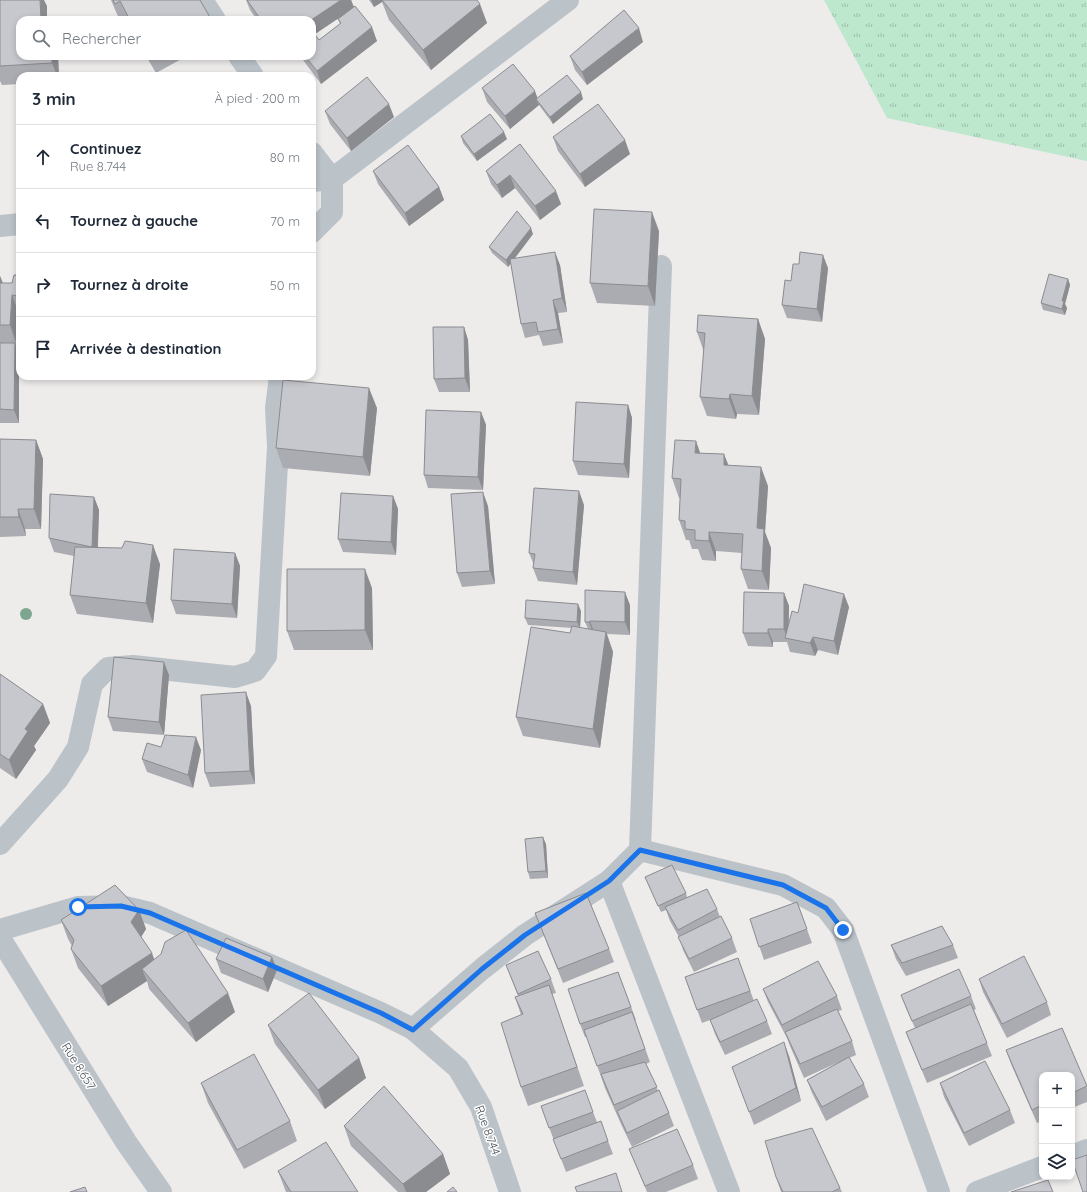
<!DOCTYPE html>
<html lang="fr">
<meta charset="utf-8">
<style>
body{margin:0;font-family:Quicksand,sans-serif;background:#f6f6f7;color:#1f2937}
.controls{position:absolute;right:12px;bottom:12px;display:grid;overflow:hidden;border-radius:8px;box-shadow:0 2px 6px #0003}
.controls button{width:36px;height:36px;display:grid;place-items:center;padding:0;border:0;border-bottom:1px solid #e0e1e3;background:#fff;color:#1f2937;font:20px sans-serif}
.stop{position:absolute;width:12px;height:12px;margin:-9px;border:3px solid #1a73e8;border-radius:50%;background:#fff}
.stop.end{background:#1a73e8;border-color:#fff;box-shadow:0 1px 4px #0008}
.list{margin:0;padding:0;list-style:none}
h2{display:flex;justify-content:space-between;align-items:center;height:52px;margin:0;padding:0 16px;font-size:17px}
h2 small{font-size:13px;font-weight:400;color:#747a83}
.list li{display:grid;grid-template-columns:26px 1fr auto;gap:12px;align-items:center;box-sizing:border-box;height:64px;padding:0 16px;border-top:1px solid #e0e1e3}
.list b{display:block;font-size:15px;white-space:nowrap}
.list p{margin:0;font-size:13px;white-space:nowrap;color:#747a83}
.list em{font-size:13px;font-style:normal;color:#747a83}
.icon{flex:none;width:22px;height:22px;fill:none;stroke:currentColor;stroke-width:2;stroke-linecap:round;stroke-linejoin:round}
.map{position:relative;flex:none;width:1087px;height:1192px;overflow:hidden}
.search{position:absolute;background:#fff;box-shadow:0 2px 6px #0003;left:16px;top:16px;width:300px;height:44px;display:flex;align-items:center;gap:10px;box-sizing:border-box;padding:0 14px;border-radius:12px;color:#747a83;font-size:15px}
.panel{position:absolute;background:#fff;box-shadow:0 2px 6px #0003;left:16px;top:72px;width:300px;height:308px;border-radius:12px}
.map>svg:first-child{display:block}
.grass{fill:url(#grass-tufts)}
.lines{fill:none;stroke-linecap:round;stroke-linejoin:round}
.minor{stroke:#bbc3c9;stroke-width:22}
.tree{fill:#7da691}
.wall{fill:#abacb1;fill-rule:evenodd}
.shaded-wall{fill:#8b8c90}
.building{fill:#c7c8ce;stroke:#8b8c90}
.route{stroke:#1a73e8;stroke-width:5}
.labels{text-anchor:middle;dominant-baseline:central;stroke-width:3;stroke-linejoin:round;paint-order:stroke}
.street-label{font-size:12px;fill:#464f56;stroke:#fff}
</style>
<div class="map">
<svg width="1087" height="1192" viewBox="0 0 1087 1192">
<defs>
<pattern id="grass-tufts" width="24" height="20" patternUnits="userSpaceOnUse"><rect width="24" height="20" fill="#bde8cd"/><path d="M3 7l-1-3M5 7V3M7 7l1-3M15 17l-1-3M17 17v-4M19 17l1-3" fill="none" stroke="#9bbea9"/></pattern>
</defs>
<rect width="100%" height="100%" fill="#eeebeb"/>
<path class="grass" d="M824,0H1087V161L887,118Z"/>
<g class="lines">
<g class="minor">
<path d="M202,0L215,20"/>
<path d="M239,56L253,76"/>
<path d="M312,153L332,179L312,181"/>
<path d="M0,226L20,224"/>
<path d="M312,232L332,212V179L568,0"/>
<path d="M0,844L58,779L78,747L92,684L108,668L133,666L235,677L255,671L266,656L278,447L276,408L280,376"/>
<path d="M640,850L783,885L826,908L843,930L939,1192"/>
<path d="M609,881L729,1192"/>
<path d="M0,930L78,907L121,906L150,913L381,1013L413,1029L458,1068L481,1107L510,1192"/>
<path d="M0,938L126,1142L161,1192"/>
<path d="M413,1029L482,969L525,935L609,881L640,850L661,266"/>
<path d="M1072,1156L1087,1150"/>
<path d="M977,1192L1042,1167"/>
</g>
</g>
<circle class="tree" cx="26" cy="614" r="6"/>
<g class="wall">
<path d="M0,0L47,6V20H20L58,56L59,76H20V84L2,85L0,81Z"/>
<path d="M111,0H200L211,20H120L116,12Z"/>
<path d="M246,0H351L354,7L377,41L321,84L300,56H312V20H257L250,10ZM343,15L338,19L340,24L319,40L315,34Z"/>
<path d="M369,0H477L487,23L431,70L389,20L382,2L374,7Z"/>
<path d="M643,42L587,85L575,70L570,56Z"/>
<path d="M146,56H187L156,73Z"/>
<path d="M482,88L537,98L583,99L553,124L539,105L510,129L487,102Z"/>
<path d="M325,111L394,117L351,151L330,124Z"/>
<path d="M461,136L507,139L477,161L463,143Z"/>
<path d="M553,137L630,154L585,187L558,151Z"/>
<path d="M520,144L561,204L540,220L515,188L502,198L491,184L486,171Z"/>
<path d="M373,171L439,187L444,200L409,226L378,184Z"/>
<path d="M659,231L655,306L597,303L590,283Z"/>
<path d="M533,234L515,258L560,265L567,312L558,313L563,343L543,346L539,335L525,338L521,324L511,263L508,267L492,253L489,247Z"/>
<path d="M20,247V314H19L17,345H15L19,357V423H0V276L3,283H12L16,276Z"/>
<path d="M828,268L822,322L787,318L782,305Z"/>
<path d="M1068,279L1070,285L1065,304L1067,308L1065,315L1043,310L1041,303Z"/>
<path d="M758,319L765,339L759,415L737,414L736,419L707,416L700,397L704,352L697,332Z"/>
<path d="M464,327L468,340L470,392H439L434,379Z"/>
<path d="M628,405L632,418L629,478L578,475L573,461Z"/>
<path d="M377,408L370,476L283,468L276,448Z"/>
<path d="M481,412L486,425L483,490L428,488L424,475Z"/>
<path d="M0,439L36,440L43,459L41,529H25L26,536L0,537Z"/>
<path d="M700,453L728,465L768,486L765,532L771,548L769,590L748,589L741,569L742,553L716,551V561L702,560L698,549H692L689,540H686L679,520L680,498H679L672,478Z"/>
<path d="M393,496L398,509L396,555L343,552L338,539Z"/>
<path d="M94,497L99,510L98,548L160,564L153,623L77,614L70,595L74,556L54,552L49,538Z"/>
<path d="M584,505L577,585L538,581L533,568L534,565L529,553Z"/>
<path d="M488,506L495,584L462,587L457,573Z"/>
<path d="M235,553L240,566L237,618L176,614L171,600Z"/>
<path d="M372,588L373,650H294L287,631Z"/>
<path d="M784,593L789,606V624L798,613L849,607L838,655L818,650L815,656L790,652L787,642H773V647L748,646L743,633Z"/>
<path d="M630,605V635L607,634L613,652L600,748L523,736L516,717L570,633L572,628L528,625L525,618L581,611L580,628L588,629L585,622Z"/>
<path d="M0,674L43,704L50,723L34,746L36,750L16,779L0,768Z"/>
<path d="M169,675L164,735L113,731L108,717Z"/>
<path d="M251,706L255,784L210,787L205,773Z"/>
<path d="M161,747L201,750L193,788L147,772L142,759Z"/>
<path d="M546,844L548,878L530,879L528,872Z"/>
<path d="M645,877L686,893L687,897L717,909L720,917L732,938L737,952L694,972L683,950L679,937L670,921L666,910L661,912Z"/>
<path d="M797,902L812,943L764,960L750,919Z"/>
<path d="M139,910L146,929L141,937L154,960L235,1012L196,1042L149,989L147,981L108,1006L78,968L71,949L72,946L68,939L61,920Z"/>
<path d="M535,913L609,949L614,962L563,983Z"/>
<path d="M891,945H953L958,958L906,976L896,959Z"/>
<path d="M272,957L277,970L268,992L221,973L216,959Z"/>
<path d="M738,958L754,1001L767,1021L772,1034L725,1055L715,1034L710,1020L702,1023L685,977Z"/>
<path d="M506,965L551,979L556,993L552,994L584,1086L528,1106L521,1087V1015L515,997L518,996L511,978Z"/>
<path d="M618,972L636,1020H635L650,1062L646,1064L658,1091L669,1113L674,1126L632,1147L621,1124L605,1088L587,1037H585L580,1024Z"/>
<path d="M979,979L1047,1002L1051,1015L1007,1038L983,992Z"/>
<path d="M763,989L837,996L842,1010L838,1011L852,1041L856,1055L849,1058L864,1084L869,1097L826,1121L812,1093L807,1080L839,1062L804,1078L790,1046L787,1038L768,1002Z"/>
<path d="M901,995L971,996L976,1009L974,1010L992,1056L927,1083L906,1032L915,1028L906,1008Z"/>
<path d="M268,1025L359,1058L366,1078L325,1109L275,1044Z"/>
<path d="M1062,1028L1087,1087V1102L1072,1108V1075H1042V1121L1037,1123L1011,1064L1006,1050Z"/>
<path d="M789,1056L801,1101L754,1125L732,1067Z"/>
<path d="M201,1083L290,1121L297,1141L244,1169L208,1103Z"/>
<path d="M940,1083L1010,1110L1015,1123L969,1146L944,1097Z"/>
<path d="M541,1106L593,1112L597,1122L608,1141L613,1154L566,1172Z"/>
<path d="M344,1126L443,1154L450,1174L426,1192H398L351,1146Z"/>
<path d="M629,1149L693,1165L698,1179L666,1192H647Z"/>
<path d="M278,1171L358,1192H286Z"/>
<path d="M776,1177L840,1188L842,1192H781Z"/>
</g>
<g class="shaded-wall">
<path d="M40,0H44L47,6V20H41Z"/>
<path d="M341,0H351L354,8L312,36V20H311Z"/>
<path d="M371,0H385H382V2L374,7Z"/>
<path d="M480,4L487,23L431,70L423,50Z"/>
<path d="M372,27L377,41L321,84L317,71Z"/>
<path d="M639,28L643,42L587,85L582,72Z"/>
<path d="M52,56H58L59,76H57L52,63Z"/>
<path d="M535,91L539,102L536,99L539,105L510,129L505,116Z"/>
<path d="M581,92L583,99L553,124L550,117Z"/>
<path d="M389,104L394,117L351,151L347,138Z"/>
<path d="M504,132L507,139L477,161L474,154Z"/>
<path d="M625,140L630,154L585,187L580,174Z"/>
<path d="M510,175L515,188L502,198L497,185Z"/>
<path d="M439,187L444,200L409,226L405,213Z"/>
<path d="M556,191L561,204L540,220L535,206Z"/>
<path d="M652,212L659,231L655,306L648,286Z"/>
<path d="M531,228L533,234L508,267L506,260Z"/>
<path d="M555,252L560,265L567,312L562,298Z"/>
<path d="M823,255L828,268L822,322L817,309Z"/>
<path d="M0,276L7,295L0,283Z"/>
<path d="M1068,279L1070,285L1065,304L1067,308L1065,315L1062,309V301Z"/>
<path d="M12,295L19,314L17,345L10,325Z"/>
<path d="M553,300L558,313L563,343L558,329Z"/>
<path d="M758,319L765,339L759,415L752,396Z"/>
<path d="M464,327L468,340L470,392L465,378Z"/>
<path d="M15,343L19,357V423L14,410Z"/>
<path d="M369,388L377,408L370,476L363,457Z"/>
<path d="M730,394L737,414L736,419L729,399Z"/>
<path d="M628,405L632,418L629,478L624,464Z"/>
<path d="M481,412L486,425L483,490L478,477Z"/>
<path d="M36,440L43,459L41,529L34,509Z"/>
<path d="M696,441L703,461L695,453Z"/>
<path d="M724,454L732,474L724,465Z"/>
<path d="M761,467L768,486L765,532L771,548L769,590L762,571L757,528Z"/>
<path d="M579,491L584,505L577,585L573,572Z"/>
<path d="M483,492L488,506L495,584L490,571Z"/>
<path d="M393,496L398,509L396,555L391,542Z"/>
<path d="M94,497L99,510L97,560L92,547Z"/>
<path d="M18,509L25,529L26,536L19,517Z"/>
<path d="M709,532L716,551V561L709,541Z"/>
<path d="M153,545L160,564L153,623L146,603Z"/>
<path d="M235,553L240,566L237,618L232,604Z"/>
<path d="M365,569L372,588L373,650L365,630Z"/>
<path d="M625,592L630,605V635L625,622Z"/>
<path d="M784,593L789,606L788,639L787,638L784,629Z"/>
<path d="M844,594L849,607L838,655L834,641Z"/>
<path d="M578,604L581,611L580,628L577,622Z"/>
<path d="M590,621L595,634L594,635L589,622Z"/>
<path d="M768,629L773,642V647L768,633Z"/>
<path d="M606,632L613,652L600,748L593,729Z"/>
<path d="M813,637L818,650L815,656L810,643Z"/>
<path d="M164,662L169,675L164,735L159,722Z"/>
<path d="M246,692L251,706L255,784L250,771Z"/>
<path d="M43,704L50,723L34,746L36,750L16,779L9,760L25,729Z"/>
<path d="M196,737L201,750L193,788L188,775Z"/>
<path d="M543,837L546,844L548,878L546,871Z"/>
<path d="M139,910L146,929L138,942L131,922Z"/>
<path d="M152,953L159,973L142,969L147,981L108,1006L101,986Z"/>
<path d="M272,957L277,970L268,992L263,979Z"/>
<path d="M228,993L235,1012L196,1042L188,1023Z"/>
<path d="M784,1042L789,1056L801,1101L796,1088Z"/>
<path d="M359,1058L366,1078L325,1109L318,1090Z"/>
<path d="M443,1154L450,1174L426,1192H406L403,1184Z"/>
</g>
<g class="building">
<path d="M0,0H40L41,20H20V56H52V63L0,66Z"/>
<path d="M113,0H200L211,19L209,20H130L120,1L115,4Z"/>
<path d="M247,0H341L311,20H261Z"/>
<path d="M382,0H477L480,4L423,50Z"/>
<path d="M355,6L372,27L317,71L305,56H312V31L319,40L341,23L338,19Z"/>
<path d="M624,10L639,28L582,72L570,56Z"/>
<path d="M513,64L535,91L505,116L482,88Z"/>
<path d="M567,75L581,92L550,117L536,99Z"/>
<path d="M367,77L389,104L347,138L325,111Z"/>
<path d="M598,104L625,140L580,174L553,137Z"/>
<path d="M490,114L504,132L474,154L461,136Z"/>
<path d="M520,144L556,191L535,206L510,175L497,185L486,171Z"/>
<path d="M408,145L439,187L405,213L373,171Z"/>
<path d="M594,209L652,212L648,286L590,283Z"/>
<path d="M517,211L531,228L506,260L489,247Z"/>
<path d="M20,247V276H16Z"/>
<path d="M555,252L562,298L553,300L558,329L538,332L536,322L521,324L510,259Z"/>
<path d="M800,252L823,255L817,309L782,305L785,280L791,281L793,264H799Z"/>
<path d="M1049,274L1068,279L1062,301H1064L1062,309L1041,303Z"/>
<path d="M14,275L20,276V296L12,295L10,325H0V283H12Z"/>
<path d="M698,315L758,319L752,396L730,394L729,399L700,397L705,333L697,332Z"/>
<path d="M433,327H464L465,378L434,379Z"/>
<path d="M0,343H15L14,410L0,409Z"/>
<path d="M283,380L369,388L363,457L276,448Z"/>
<path d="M576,402L628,405L624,464L573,461Z"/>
<path d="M426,410L481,412L478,477L424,475Z"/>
<path d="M0,439L36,440L34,509H18L19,517H0Z"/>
<path d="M675,440L696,441L695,453L724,454V465L761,467L757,528L764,529L762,571L741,569L743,534L709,532V541L695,540V530L685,529V521L679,520L681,479L672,478Z"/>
<path d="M534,488L579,491L573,572L533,568L535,554L529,553Z"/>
<path d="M483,492L490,571L457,573L451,494Z"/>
<path d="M341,493L393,496L391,542L338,539Z"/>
<path d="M50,494L94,497L92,547L49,538Z"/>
<path d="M125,541L153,545L146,603L70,595L75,547L122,548Z"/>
<path d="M174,549L235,553L232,604L171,600Z"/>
<path d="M287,569H365V630L287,631Z"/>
<path d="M804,584L844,594L834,641L813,637L810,643L785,638L792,611L798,613Z"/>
<path d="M585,590L625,592V622L590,621L589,622H585Z"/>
<path d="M744,592L784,593V629H768V633H743Z"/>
<path d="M526,600L578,604L577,622L525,618Z"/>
<path d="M572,626L606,632L593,729L516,717L531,627L570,633Z"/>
<path d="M114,657L164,662L159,722L108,717Z"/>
<path d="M0,674L43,704L25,729L28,731L9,760L0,754Z"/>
<path d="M246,692L250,771L205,773L201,695Z"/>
<path d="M165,735L196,737L188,775L142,759L147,743L161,747Z"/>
<path d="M543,837L546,871L528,872L525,839Z"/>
<path d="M672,865L686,893L658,906L645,877Z"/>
<path d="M115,885L139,910L131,922L152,953L101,986L71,949L74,940L61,920Z"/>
<path d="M707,889L717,909L678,930L665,907Z"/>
<path d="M586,893L609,949L558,969L535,913Z"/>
<path d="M797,902L807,929L759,947L750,919Z"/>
<path d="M721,916L732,938L689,959L678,937Z"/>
<path d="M942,926L953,945L902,963L891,945Z"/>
<path d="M186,930L228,993L188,1023L142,969L161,954L165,942Z"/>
<path d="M226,938L272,957L263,979L216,959Z"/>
<path d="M538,951L551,979L518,994L506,965Z"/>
<path d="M1024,956L1047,1002L1002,1024L979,979Z"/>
<path d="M738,958L750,991L697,1010L685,977Z"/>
<path d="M818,961L837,996L782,1025L763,989Z"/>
<path d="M959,969L971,996L912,1021L901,995Z"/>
<path d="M618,972L631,1007L580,1024L568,989Z"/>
<path d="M549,985L577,1067L521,1087L501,1023L523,1014L515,997Z"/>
<path d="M309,993L359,1058L318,1090L268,1025Z"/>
<path d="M757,999L767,1021L720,1042L710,1020Z"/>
<path d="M971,1004L987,1043L922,1070L906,1032Z"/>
<path d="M837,1009L852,1041L800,1064L785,1032Z"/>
<path d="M632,1012L645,1049L597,1066L584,1030Z"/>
<path d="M1062,1028L1087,1086L1072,1093V1075H1042V1105L1032,1110L1006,1050Z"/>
<path d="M784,1042L796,1088L749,1112L732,1067Z"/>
<path d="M254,1054L290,1121L237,1150L201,1083Z"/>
<path d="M849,1057L864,1084L822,1107L807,1080Z"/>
<path d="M985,1061L1010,1110L964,1133L940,1083Z"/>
<path d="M645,1062L657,1087L614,1105L601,1074Z"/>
<path d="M384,1086L443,1154L403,1184L344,1126Z"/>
<path d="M585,1090L593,1112L549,1128L541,1106Z"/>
<path d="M659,1090L669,1113L627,1133L617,1111Z"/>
<path d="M601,1121L608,1141L561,1159L553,1139Z"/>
<path d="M812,1128L840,1188L832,1192H783L776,1177L765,1141Z"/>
<path d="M677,1129L693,1165L645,1186L629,1149Z"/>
<path d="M326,1142L358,1192H291L278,1171Z"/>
<path d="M1087,1155V1192H1083L1072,1160Z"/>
<path d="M616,1173L622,1192H577L575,1187Z"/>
<path d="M1048,1180L1053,1192H1011Z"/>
<path d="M85,1187L87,1192H70Z"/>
<path d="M453,1187L457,1192H447Z"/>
</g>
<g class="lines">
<path class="route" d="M78,907L121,906L150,913L381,1013L413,1030L482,969L525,935L609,881L640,850L783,885L826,908L843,930"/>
</g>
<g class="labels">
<g class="street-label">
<text transform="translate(79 1066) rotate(58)">Rue 8.657</text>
<text transform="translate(488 1130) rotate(70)">Rue 8.744</text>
</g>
</g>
</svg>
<div class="controls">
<button>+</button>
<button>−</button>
<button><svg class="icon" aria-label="layers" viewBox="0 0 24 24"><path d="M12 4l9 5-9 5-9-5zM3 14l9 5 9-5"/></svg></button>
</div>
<div class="stop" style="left:78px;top:907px"></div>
<div class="stop end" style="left:843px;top:930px"></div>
<div class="search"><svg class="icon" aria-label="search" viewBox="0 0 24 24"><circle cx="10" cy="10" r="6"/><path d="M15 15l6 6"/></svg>Rechercher</div>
<section class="panel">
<h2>3 min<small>À pied · 200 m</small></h2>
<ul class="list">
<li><svg class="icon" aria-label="ahead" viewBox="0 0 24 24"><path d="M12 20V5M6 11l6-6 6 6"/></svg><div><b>Continuez</b><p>Rue 8.744</p></div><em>80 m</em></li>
<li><svg class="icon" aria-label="left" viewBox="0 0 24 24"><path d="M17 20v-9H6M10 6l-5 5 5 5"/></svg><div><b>Tournez à gauche</b></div><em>70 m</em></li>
<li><svg class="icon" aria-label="right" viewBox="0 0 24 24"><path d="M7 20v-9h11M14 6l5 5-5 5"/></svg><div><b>Tournez à droite</b></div><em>50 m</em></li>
<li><svg class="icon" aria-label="arrive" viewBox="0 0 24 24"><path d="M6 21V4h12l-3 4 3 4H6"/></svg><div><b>Arrivée à destination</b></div></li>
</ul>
</section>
</div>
